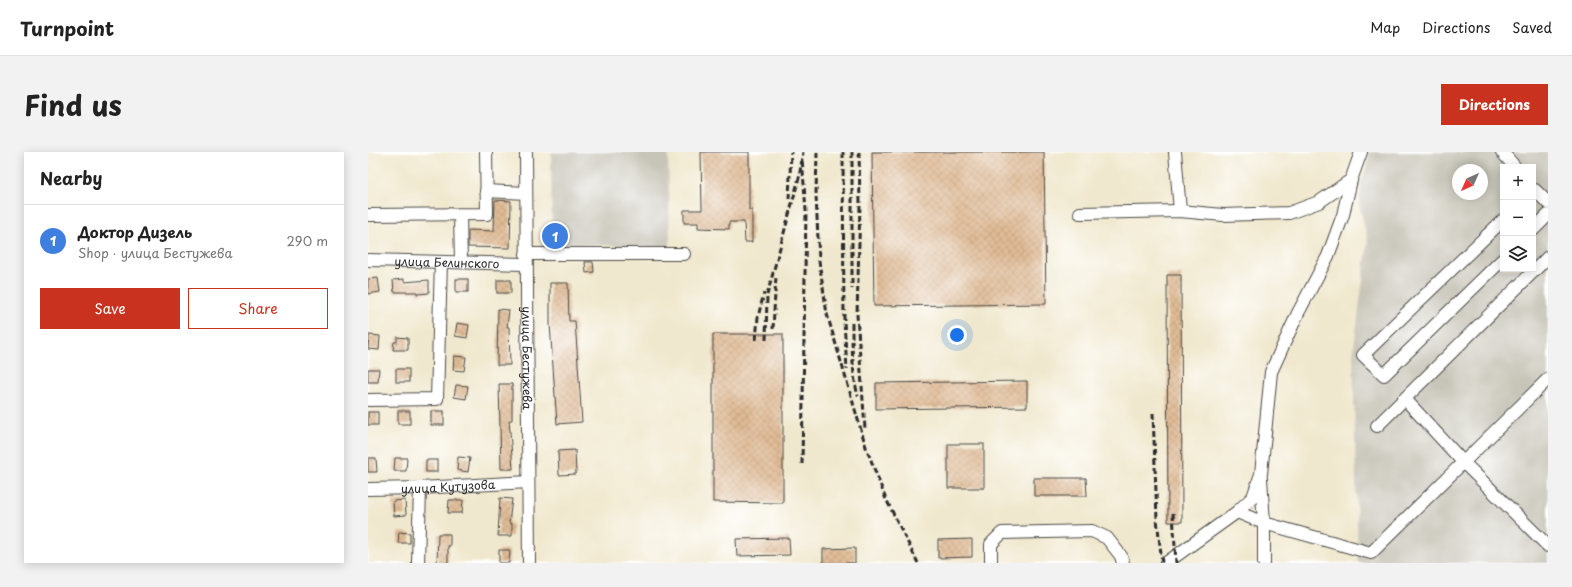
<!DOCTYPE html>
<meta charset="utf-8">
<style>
body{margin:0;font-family:"Playpen Sans",sans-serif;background:#f2f2f2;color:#222}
.controls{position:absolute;right:12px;top:12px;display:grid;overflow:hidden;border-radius:0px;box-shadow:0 2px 10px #0003}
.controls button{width:36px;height:36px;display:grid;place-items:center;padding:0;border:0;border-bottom:1px solid #e0e0e0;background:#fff;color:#222;font:20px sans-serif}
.compass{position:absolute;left:1084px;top:12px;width:36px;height:36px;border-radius:50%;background:#fff;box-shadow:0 2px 10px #0003;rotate:225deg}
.you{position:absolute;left:589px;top:183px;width:14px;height:14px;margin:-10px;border:3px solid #fff;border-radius:50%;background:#1a73e8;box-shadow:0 0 0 6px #1a73e833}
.badge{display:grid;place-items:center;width:26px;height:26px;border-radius:50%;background:#c8321e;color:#fff;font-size:13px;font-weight:700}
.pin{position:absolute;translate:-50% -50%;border:2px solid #fff;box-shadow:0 1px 4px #0006}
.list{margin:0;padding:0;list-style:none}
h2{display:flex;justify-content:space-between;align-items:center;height:52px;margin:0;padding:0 16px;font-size:17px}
h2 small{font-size:13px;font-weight:400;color:#767676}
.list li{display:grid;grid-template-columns:26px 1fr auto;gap:12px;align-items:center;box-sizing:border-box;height:72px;padding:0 16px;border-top:1px solid #e0e0e0}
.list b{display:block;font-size:15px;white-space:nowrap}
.list p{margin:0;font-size:13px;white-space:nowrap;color:#767676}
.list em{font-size:13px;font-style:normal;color:#767676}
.actions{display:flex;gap:8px;padding:12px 16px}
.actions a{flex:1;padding:9px 0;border:1px solid #c8321e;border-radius:0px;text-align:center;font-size:14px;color:#c8321e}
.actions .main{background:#c8321e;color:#fff}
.icon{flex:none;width:22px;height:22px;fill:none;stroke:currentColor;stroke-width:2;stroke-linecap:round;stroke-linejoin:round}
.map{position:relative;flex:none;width:1180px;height:411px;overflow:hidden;border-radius:0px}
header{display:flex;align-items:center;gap:24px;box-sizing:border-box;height:56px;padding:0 20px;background:#fff;border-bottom:1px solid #e0e0e0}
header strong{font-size:19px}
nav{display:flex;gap:22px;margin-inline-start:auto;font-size:14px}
.intro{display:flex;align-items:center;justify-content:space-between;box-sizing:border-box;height:96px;padding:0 24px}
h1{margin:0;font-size:28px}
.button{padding:10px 18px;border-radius:0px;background:#c8321e;color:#fff;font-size:14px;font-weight:700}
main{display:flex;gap:24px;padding:0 24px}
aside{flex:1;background:#fff;border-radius:0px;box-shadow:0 2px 10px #0003}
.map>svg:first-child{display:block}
.industrial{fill:#c7c4b8;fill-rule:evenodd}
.building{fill:url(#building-cross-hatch)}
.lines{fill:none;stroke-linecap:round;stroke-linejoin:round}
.minor-casing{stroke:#494743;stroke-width:14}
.minor{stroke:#fff;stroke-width:12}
.rail{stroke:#2b2b2b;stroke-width:3;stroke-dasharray:6 3;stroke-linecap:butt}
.labels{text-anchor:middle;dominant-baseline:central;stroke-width:3;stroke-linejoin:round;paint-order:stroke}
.street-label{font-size:12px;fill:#2b2b2b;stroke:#fff}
</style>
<header>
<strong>Turnpoint</strong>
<nav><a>Map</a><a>Directions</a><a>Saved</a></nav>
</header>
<div class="intro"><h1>Find us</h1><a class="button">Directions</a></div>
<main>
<aside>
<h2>Nearby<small></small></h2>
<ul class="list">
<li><span class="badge" style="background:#3f7fe0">1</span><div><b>Доктор Дизель</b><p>Shop · улица Бестужева</p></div><em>290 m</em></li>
</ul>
<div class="actions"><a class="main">Save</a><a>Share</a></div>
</aside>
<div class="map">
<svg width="1180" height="411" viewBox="0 0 1180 411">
<defs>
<pattern id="building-cross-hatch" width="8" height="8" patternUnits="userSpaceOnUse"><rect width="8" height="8" fill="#e0bb95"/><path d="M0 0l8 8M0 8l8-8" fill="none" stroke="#c0a181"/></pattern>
</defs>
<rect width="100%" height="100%" fill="#fff"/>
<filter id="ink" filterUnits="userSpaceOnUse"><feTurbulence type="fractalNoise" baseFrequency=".025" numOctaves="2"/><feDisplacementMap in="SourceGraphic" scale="8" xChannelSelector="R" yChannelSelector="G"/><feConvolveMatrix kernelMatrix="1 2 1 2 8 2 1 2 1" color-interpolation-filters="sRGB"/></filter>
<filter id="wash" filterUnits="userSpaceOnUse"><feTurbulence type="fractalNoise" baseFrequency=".012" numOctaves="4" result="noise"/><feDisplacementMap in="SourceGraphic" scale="16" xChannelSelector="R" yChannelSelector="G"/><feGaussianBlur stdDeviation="0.9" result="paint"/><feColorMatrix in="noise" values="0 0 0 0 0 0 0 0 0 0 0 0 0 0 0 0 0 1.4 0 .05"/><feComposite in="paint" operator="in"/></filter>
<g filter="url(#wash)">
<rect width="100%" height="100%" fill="#f0e8ce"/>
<g class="industrial">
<path d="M183,0H300L302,96L184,91Z"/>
<path d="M1001,0H1180V411H990L985,203L1000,88L991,53L993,32L1000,10ZM1135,15H1165V117H1135ZM1090,18H1114V42H1090Z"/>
</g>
<g id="blocks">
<g class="building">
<path d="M333,0H381V58H384V90H377L376,70H361V77L330,76V71H316V58H334Z"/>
<path d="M504,0H676L678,152L506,154Z"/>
<path d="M127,48L143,49L142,96L100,95V78L126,79Z"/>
<path d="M191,77L192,90L184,91L183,78Z"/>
<path d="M217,110H225L226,120L218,121Z"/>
<path d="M799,123H813L814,370H800Z"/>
<path d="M10,126L12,140L0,142V127Z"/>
<path d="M36,127V130L61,128V141L49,142V140H26L25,128Z"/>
<rect x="88" y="127" width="12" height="13"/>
<rect x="129" y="128" width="14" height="13"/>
<path d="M182,131H200L201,169H207L214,270L189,272L182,172Z"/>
<path d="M130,157L141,158L139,175H141L142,213H129Z"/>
<path d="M89,171L101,173L99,186L87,184Z"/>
<path d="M345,182H415V351L345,350Z"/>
<path d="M1,183L12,184L11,198L0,197Z"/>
<path d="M29,185L40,186V198H25L26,190H29Z"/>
<path d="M86,204L98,205L96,219L85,218Z"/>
<path d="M0,217H11L10,230H0Z"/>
<rect x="28" y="217" width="13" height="13"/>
<path d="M659,229V255L508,257V231Z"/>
<path d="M131,232H144V268H141L145,317H133Z"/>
<path d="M88,233L100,234L98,247L86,245Z"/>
<rect x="30" y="259" width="12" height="13"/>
<rect x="63" y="259" width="13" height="14"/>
<rect x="0" y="260" width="10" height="13"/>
<rect x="580" y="292" width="36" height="44"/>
<path d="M207,298L208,322L191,323L190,299Z"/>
<path d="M90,305L102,306L100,320L89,318Z"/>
<path d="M0,306H8L9,320H0Z"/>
<path d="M27,306H39L38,319H26Z"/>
<rect x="58" y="308" width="11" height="12"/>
<path d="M666,326H718L719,344H666Z"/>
<path d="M132,346L144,347L141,371L144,372V384H130Z"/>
<path d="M37,348L38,363L26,364L25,349Z"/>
<path d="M81,348H95L94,361H80Z"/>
<path d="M31,380L42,381V391H30Z"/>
<path d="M70,382H82V394H80V411H69Z"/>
<path d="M421,386L422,403L369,404L368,387Z"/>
<path d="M604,387V405L570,406V388Z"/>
<path d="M487,396V411H455V397Z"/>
<path d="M131,398H142L141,411H131Z"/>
</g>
</g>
</g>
<g filter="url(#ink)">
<use href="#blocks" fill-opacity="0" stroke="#494743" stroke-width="1"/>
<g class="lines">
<defs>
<g id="minor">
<path id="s1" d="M158,0L161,411"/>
<path d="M807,0L812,59"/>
<path d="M1134,0L1147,15"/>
<path d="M1167,38L1180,51"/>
<path d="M118,39L158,41"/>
<path d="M712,61L812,59L855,63L921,61L951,50L983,28L993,0"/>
<path d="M0,63L119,62L118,0"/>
<path d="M92,63L93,110"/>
<path d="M1135,68L995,203L1016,223L1135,107"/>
<path d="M1165,78L1180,63"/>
<path d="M158,102H316"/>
<path id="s2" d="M0,108L158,112"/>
<path d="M1037,247L1095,310L1180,394"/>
<path d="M0,248L69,247L73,111"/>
<path d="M1009,274L1180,105"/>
<path d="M893,327L896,371V411"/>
<path id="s3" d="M0,337L52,336L160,330"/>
<path d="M869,360L896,371L1003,401L1180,227"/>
<path d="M50,411L52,336"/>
<path d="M623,411V392L634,381L724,379L739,386L753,404L755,411"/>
<path d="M798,411L869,360L885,345L893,322L903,220L930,161L960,104L975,63L983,28"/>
</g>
</defs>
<use href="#minor" class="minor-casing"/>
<use href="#minor" class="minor"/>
<g class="rail">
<path d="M449,0L448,43L451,109L459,162L498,295L517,345L550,411"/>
<path d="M475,0L476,169L479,217"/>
<path d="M484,0V137"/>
<path d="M491,0L492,53L489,163L497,277"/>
<path d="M421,47L423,0"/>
<path d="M484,171C484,195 484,221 490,244"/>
<path d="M405,177L408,124"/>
<path d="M388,188L390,165L396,141"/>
<path d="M398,188L399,143L431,26L435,0"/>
<path d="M785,261L789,367L794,411"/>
<path d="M434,312L438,59L434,6"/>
<path d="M805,361L808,411"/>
</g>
</g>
</g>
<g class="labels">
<g class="street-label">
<text stroke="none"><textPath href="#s2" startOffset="79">улица Белинского</textPath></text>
<text stroke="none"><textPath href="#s1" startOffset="206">улица Бестужева</textPath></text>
<text stroke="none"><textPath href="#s3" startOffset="80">улица Кутузова</textPath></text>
</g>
</g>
</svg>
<div class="controls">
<button>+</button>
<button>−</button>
<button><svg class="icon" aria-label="layers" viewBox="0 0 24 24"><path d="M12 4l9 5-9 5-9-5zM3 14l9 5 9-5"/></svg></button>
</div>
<svg class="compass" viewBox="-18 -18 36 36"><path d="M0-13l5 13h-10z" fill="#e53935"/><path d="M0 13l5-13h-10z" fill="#767676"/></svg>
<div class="you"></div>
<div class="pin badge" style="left:187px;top:84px;background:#3f7fe0">1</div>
</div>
</main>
